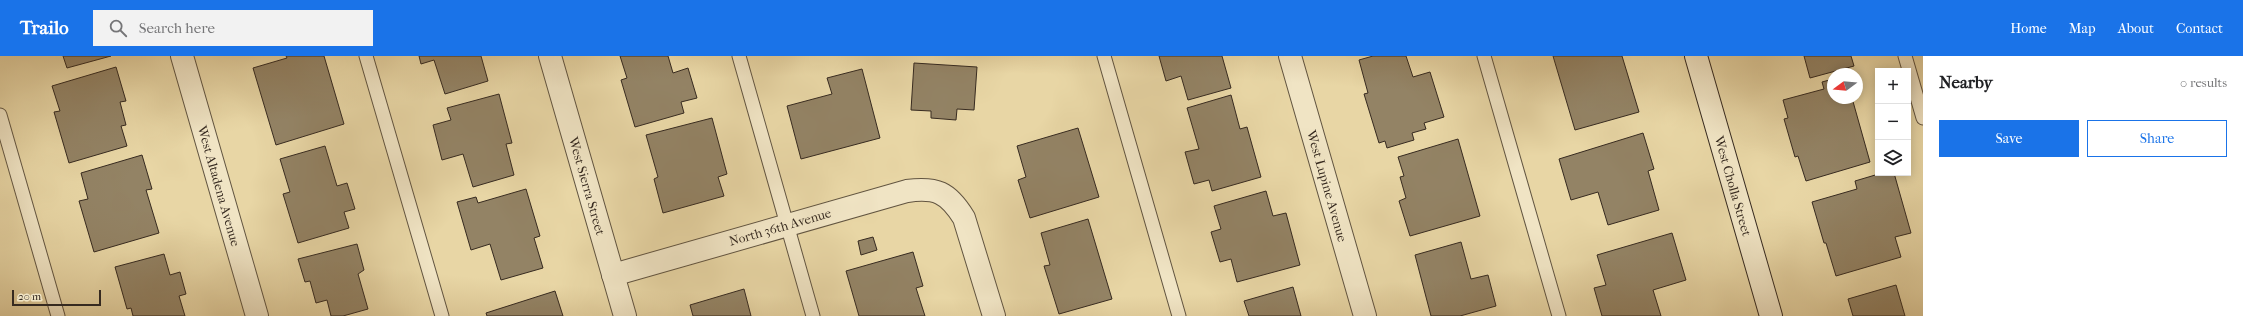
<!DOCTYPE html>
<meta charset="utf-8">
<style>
body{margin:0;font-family:"IM FELL French Canon",serif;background:#f2f2f2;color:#202124}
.controls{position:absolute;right:12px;top:12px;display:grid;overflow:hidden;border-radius:0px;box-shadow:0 2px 10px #0003}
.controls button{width:36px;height:36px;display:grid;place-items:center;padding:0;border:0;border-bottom:1px solid #e0e0e0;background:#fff;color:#202124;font:20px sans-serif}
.compass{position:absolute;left:1827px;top:12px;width:36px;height:36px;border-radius:50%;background:#fff;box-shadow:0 2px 10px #0003;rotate:254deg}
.scale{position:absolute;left:12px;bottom:10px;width:89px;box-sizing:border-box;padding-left:4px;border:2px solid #362a20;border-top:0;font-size:11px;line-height:14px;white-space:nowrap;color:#362a20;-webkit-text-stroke:3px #f0e4c4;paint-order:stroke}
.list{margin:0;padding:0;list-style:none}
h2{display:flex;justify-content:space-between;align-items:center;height:52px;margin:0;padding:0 16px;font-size:17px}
h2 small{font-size:13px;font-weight:400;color:#757577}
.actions{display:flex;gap:8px;padding:12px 16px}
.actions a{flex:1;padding:9px 0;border:1px solid #1a73e8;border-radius:0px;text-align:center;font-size:14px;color:#1a73e8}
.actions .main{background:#1a73e8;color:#fff}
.icon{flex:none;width:22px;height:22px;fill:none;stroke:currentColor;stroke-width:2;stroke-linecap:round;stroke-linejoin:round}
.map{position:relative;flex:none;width:1923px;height:260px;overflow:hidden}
header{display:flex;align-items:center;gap:24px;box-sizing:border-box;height:56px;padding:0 20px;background:#1a73e8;color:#fff}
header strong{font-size:19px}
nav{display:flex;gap:22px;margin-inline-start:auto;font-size:14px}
.search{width:280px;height:36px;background:#f2f2f2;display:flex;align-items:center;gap:10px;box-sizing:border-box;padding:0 14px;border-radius:0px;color:#757577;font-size:15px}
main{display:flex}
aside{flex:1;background:#fff}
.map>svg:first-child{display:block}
.building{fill:#938365;stroke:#362a20}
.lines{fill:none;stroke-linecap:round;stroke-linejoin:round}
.lane-casing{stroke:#625541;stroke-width:15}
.street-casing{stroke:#625541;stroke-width:24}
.secondary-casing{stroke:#362a20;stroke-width:24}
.lane{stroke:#f0e4c4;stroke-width:13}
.street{stroke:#f0e4c4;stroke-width:22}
.secondary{stroke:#f0e4c4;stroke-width:22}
.labels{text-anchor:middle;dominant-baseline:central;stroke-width:3;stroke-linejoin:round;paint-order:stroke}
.street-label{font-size:13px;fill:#362a20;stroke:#f0e4c4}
</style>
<header>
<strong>Trailo</strong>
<div class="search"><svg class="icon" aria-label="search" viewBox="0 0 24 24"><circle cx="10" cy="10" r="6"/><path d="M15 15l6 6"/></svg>Search here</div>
<nav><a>Home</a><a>Map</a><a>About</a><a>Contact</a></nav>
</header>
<main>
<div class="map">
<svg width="1923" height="260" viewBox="0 0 1923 260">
<rect width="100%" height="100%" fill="#e8d6a5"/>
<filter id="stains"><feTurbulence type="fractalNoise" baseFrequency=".005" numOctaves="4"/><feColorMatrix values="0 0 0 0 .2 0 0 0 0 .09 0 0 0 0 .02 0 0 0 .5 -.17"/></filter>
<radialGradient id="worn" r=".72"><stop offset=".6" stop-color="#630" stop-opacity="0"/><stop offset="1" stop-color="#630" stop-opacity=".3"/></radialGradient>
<g class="building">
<path d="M63,0H111L67,12Z"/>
<path d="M286,0H324L344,68L276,89L253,12L287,2Z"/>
<path d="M419,0H481L488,25L445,38L434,4L421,8Z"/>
<path d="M620,0H668L673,17L688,12L697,42L681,46L684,57L635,71L621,24L627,22Z"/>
<path d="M1159,0H1222L1231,32L1188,44L1181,20L1166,25Z"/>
<path d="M1373,0H1406L1413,21L1430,16L1444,61L1424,67L1426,73L1412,77L1414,84L1387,92L1385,85L1379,87L1364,38L1368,37L1359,4Z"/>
<path d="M1553,0H1622L1639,56L1575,74Z"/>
<path d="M1804,0H1851L1854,10L1810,22Z"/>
<path d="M914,7L977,11L974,54L957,53L956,64L931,62V55L911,54Z"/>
<path d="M116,11L126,45L120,46L126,69L121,70L127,90L69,107L54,56L60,55L52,30Z"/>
<path d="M862,13L880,82L801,103L787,50L832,38L827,22Z"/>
<path d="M1833,23V42H1852L1870,106L1806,125L1798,100L1795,101L1784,63L1788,62L1783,44L1824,33L1822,26Z"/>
<path d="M499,38L512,87L506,88L514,119L473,131L463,98L442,104L433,69L451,64L447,52Z"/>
<path d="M1231,39L1240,73L1247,71L1261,121L1212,135L1209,124L1194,128L1185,96L1199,93L1187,52Z"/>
<path d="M712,62L727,118L718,121L724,140L663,157L654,123L658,121L646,79Z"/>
<path d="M1078,72L1099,141L1030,162L1018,124L1026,121L1017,90Z"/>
<path d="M1643,77L1654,113L1648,115L1659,154L1608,169L1598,136L1571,144L1559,103Z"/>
<path d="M1458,83L1480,160L1410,180L1399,145L1406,142L1400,121L1404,120L1398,101Z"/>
<path d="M325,90L337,130L347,127L355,153L344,156L349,172L298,187L283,138L290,136L280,103Z"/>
<path d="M142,99L152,133L146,134L159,177L94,196L79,145L88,143L81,117Z"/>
<path d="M1882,117H1894L1911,177L1895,181L1901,201L1836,220L1826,187H1824L1812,146L1857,133L1855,125Z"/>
<path d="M526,133L540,180L534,182L543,212L501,224L490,188L471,194L457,146L476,141L478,147Z"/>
<path d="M1266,135L1273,160L1286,157L1300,209L1237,226L1231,203L1220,206L1211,176L1221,173L1214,150Z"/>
<path d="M1088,163L1112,243L1059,258L1044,210L1050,209L1041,177Z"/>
<path d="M1672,177L1686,224L1653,234L1661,260H1602L1594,232L1606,229L1597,199Z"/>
<path d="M873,181L877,194L861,199L858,185Z"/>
<path d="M1461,186L1471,223L1488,219L1496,250L1460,260H1431L1415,199Z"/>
<path d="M357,188L364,214L358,218L368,253L343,260H331L327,244L316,247L310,225L305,226L298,203Z"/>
<path d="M913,196L923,230L916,232L925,260H859L846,215Z"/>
<path d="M164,198L170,219L180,216L186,238L179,240L185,260H133L131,252L127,253L115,211Z"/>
<path d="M1896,229L1905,260H1853L1848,243Z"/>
<path d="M1293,231L1301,260H1249L1244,245Z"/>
<path d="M744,233L751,260H693L690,249Z"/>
<path d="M555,235L563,260H487L486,257Z"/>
</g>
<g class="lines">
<defs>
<g id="lane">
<path d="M366,0L442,260"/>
<path d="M739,0L813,260"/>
<path d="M1104,0L1179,260"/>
<path d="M1484,0L1559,260"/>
<path d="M1905,0L1923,62"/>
<path d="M0,59L58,260"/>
</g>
<g id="street">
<path d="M182,0L257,260"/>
<path d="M550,0L625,260"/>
<path d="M1290,0L1365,260"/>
<path d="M613,219L907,135C936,131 948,136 964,162L994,260"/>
</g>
<path id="secondary" d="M1696,0L1771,260"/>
</defs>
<use href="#lane" class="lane-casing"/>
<use href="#street" class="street-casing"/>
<use href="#secondary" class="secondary-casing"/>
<use href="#lane" class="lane"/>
<use href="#street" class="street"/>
<use href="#secondary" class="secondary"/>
</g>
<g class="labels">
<g class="street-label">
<text transform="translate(219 130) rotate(74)">West Altadena Avenue</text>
<text transform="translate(587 130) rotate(74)">West Sierra Street</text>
<text transform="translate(1327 130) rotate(74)">West Lupine Avenue</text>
<text transform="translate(1733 130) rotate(74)">West Cholla Street</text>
<text transform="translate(780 171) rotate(-16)">North 36th Avenue</text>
</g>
</g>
<rect width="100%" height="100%" filter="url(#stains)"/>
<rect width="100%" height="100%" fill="url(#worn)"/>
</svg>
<div class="controls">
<button>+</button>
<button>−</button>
<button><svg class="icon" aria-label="layers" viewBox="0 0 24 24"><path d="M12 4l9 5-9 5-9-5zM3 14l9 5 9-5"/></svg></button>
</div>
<svg class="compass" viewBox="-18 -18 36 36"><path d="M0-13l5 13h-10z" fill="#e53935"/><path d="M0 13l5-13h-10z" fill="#757577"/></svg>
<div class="scale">20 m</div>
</div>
<aside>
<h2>Nearby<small>0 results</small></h2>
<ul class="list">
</ul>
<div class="actions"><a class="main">Save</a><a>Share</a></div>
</aside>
</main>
